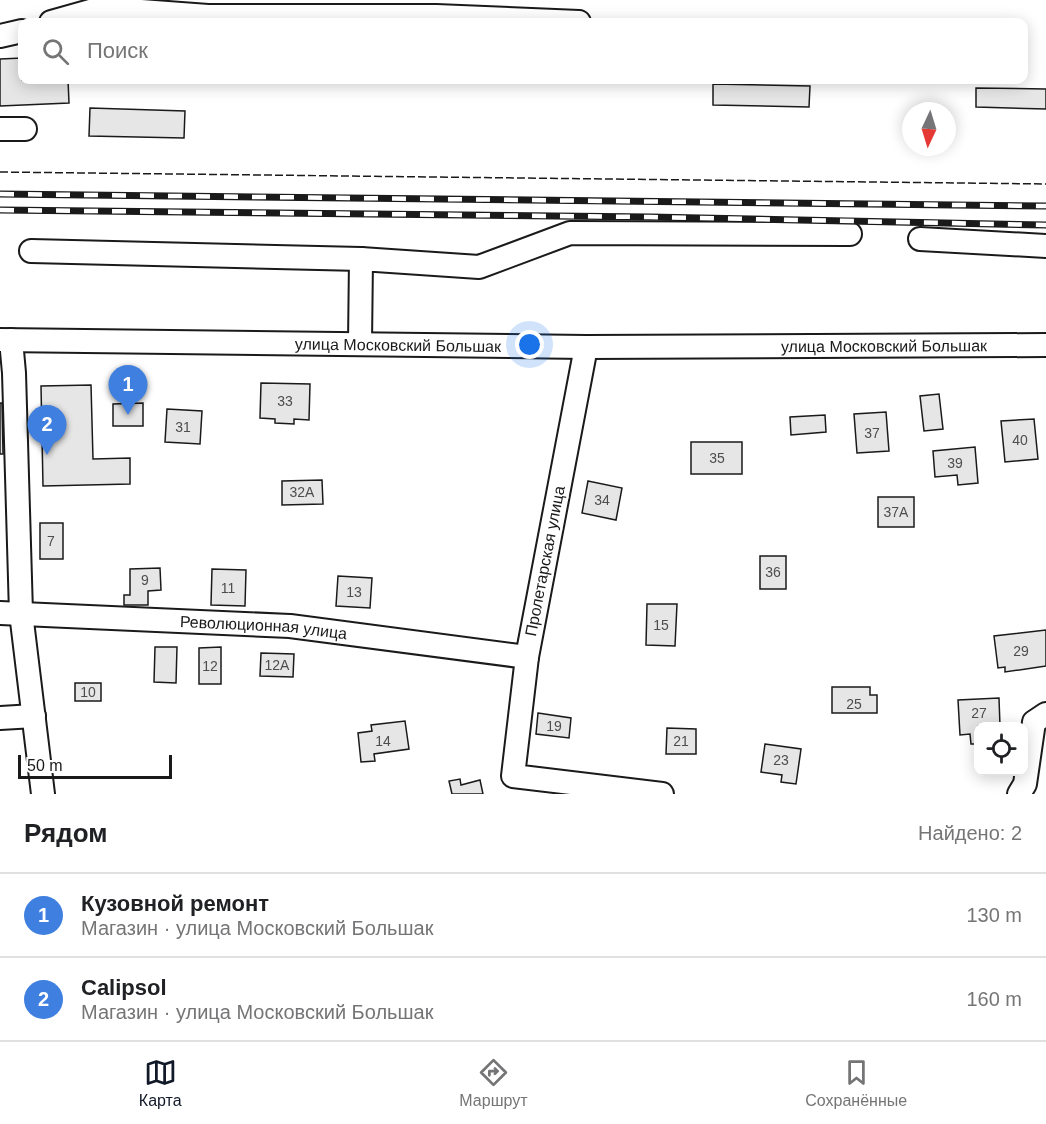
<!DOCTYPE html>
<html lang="ru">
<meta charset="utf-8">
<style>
body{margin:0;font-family:Arial,sans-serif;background:#f2f2f2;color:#202124}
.controls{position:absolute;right:18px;bottom:18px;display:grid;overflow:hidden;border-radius:12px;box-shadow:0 3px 15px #0003}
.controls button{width:54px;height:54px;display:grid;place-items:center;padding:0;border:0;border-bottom:2px solid #e0e0e0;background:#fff;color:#202124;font:30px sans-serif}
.compass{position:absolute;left:902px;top:102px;width:54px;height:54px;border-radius:50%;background:#fff;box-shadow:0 3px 15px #0003;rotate:184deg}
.scale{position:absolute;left:18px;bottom:15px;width:154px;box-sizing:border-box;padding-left:6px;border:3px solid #1a1a1a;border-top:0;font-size:16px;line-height:21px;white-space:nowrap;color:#1a1a1a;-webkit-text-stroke:4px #fff;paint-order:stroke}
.you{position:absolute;left:530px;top:345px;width:21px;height:21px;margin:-15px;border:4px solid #fff;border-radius:50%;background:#1a73e8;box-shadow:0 0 0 9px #1a73e833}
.badge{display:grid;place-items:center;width:39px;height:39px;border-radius:50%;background:#111827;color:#fff;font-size:20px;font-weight:700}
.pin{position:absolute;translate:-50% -50px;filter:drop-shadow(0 2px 3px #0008)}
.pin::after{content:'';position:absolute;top:32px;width:21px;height:18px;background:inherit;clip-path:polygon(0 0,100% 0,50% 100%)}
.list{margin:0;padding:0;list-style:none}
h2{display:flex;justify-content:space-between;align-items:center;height:78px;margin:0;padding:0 24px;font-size:26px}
h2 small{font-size:20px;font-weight:400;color:#757577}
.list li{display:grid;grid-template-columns:39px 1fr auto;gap:18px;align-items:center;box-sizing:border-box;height:84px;padding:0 24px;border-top:2px solid #e0e0e0}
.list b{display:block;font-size:22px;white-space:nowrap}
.list p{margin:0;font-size:20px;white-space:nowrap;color:#757577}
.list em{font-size:20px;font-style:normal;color:#757577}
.icon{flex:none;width:33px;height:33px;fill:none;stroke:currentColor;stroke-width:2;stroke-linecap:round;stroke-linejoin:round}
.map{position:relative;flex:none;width:1046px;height:794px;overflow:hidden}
.search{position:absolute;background:#fff;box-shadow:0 3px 15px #0003;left:18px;right:18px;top:18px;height:66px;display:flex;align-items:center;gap:15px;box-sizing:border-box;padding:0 21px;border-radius:12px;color:#757577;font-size:22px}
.sheet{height:246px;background:#fff}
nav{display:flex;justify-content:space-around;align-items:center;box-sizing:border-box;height:84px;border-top:2px solid #e0e0e0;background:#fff;font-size:16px;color:#757577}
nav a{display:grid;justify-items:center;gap:3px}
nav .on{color:#111827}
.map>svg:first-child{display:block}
.building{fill:#e6e6e6;stroke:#1a1a1a;stroke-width:1.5}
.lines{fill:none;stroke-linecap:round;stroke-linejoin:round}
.minor-casing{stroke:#1a1a1a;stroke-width:26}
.minor{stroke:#fff;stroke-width:22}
.rail-casing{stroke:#1a1a1a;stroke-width:7}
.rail{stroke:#fff;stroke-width:4.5;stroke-dasharray:14;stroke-linecap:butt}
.fence{stroke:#1a1a1a;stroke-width:1.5;stroke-dasharray:8 3;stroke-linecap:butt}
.labels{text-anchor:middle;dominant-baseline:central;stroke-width:4.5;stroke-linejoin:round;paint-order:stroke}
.number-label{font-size:14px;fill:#4d4d4d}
.street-label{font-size:16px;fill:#1a1a1a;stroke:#fff}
</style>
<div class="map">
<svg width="1046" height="794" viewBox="0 0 1046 794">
<rect width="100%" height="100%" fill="#fff"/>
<g class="building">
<path d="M22,58V80H68L69,103L0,106V59Z"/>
<path d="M713,84L810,86L809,107L713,105Z"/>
<path d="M976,88L1046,89V109L976,107Z"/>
<path d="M90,108L185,111L184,138L89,136Z"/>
<path d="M261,383L310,384L309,420L294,419V424L275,423V419L260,418Z"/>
<path d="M91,385L93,459L130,458V484L43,486L41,386Z"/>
<path d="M939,394L943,429L924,431L920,396Z"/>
<path d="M0,403H2L3,454H0Z"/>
<path d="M143,403V426H113V404Z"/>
<path d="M167,409L202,411L200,444L165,442Z"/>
<path d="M886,412L889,451L857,453L854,414Z"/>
<path d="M825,415L826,432L791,435L790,417Z"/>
<path d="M1034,419L1038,459L1005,462L1001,421Z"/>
<rect x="691" y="442" width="51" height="32"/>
<path d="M975,447L978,483L958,485L957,475L935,477L933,451Z"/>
<path d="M322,480L323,504L282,505V481Z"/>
<path d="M588,481L622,488L616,520L582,513Z"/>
<rect x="878" y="497" width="36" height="30"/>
<rect x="40" y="523" width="23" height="36"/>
<rect x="760" y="556" width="26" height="33"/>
<path d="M160,568L161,590L148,591V605H124V595H130V569Z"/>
<path d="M212,569L246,570L245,606L211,605Z"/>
<path d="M338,576L372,578L370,608L336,606Z"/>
<path d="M647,604H677L675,646L646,645Z"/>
<path d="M1046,630V666L1005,672V667L998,668L994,636Z"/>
<path d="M155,647H177L176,683L154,682Z"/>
<path d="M221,647V684H199V648Z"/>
<path d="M261,653L294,654L293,677L260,676Z"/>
<rect x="75" y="683" width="26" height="18"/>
<path d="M832,687H870V695H877V713H832Z"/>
<path d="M999,698L1000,726H978V744H971L970,734L960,735L958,700Z"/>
<path d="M538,713L571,718L569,738L536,734Z"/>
<path d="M405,721L409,749L374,754L375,761L361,762L358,733L372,731L371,725Z"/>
<path d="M667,728L696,729V754H666Z"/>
<path d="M765,744L801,749L796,784L781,782L782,775L761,772Z"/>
<path d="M460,779L461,785L480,780L483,794H452L449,781Z"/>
</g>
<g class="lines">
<defs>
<g id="minor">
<path d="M51,22L101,8L208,16H436L579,22"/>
<path d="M0,36L22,31"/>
<path d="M0,129H25"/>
<path d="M920,239L1046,246"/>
<path d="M31,251L361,259"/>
<path id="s1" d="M0,340L586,347L1046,345"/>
<path d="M11,340L14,373L21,613L43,794"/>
<path d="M360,343L361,259L479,267L570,233L850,234"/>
<path d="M586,347L527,657L513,776L662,794"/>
<path id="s2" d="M0,613L290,626L527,657"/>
<path d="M0,718L34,716"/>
<path d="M1019,794L1025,784L1034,722L1046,714"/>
</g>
</defs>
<use href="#minor" class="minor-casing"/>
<use href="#minor" class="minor"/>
<defs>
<g id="rail">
<path d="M0,194L1046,206"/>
<path d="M0,210L650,217L1046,225"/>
</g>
</defs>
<use href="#rail" class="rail-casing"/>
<use href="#rail" class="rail"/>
<path class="fence" d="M0,172L1046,184"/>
</g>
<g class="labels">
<g class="number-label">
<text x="285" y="401">33</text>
<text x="183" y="427">31</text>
<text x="872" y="433">37</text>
<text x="1020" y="440">40</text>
<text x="717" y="458">35</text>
<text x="955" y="463">39</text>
<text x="302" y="492">32А</text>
<text x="602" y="500">34</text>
<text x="896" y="512">37А</text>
<text x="51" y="541">7</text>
<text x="773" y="572">36</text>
<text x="145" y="580">9</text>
<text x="228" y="588">11</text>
<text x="354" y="592">13</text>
<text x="661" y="625">15</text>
<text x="1021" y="651">29</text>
<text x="277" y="665">12А</text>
<text x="210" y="666">12</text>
<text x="88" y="692">10</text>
<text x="854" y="704">25</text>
<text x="979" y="713">27</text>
<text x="554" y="726">19</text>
<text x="383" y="741">14</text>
<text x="681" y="741">21</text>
<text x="781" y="760">23</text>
</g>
<g class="street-label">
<text stroke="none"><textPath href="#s1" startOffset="398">улица Московский Большак</textPath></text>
<text stroke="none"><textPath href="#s1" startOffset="884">улица Московский Большак</textPath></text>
<text transform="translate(545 561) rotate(-79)">Пролетарская улица</text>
<text stroke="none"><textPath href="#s2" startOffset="264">Революционная улица</textPath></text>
</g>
</g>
</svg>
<div class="controls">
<button><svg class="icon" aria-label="locate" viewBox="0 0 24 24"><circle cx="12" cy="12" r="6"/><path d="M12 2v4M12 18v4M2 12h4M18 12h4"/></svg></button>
</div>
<svg class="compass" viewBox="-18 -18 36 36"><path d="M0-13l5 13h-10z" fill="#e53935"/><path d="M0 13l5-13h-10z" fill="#757577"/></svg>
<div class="scale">50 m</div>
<div class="you"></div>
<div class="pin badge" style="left:128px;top:415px;background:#3f7fe0">1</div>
<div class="pin badge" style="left:47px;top:455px;background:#3f7fe0">2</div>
<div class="search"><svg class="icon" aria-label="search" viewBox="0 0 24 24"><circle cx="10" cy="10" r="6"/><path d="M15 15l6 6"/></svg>Поиск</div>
</div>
<section class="sheet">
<h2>Рядом<small>Найдено: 2</small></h2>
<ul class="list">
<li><span class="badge" style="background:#3f7fe0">1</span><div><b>Кузовной ремонт</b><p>Магазин · улица Московский Большак</p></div><em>130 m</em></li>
<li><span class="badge" style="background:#3f7fe0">2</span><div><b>Сalipsol</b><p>Магазин · улица Московский Большак</p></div><em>160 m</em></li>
</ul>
</section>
<nav>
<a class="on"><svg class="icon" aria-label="map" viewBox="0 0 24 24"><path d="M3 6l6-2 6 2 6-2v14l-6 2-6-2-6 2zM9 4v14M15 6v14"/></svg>Карта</a>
<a><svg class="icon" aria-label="directions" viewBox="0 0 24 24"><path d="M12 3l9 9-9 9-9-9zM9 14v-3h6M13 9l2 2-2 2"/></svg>Маршрут</a>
<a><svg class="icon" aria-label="saved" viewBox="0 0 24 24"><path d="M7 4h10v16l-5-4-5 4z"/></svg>Сохранённые</a>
</nav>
